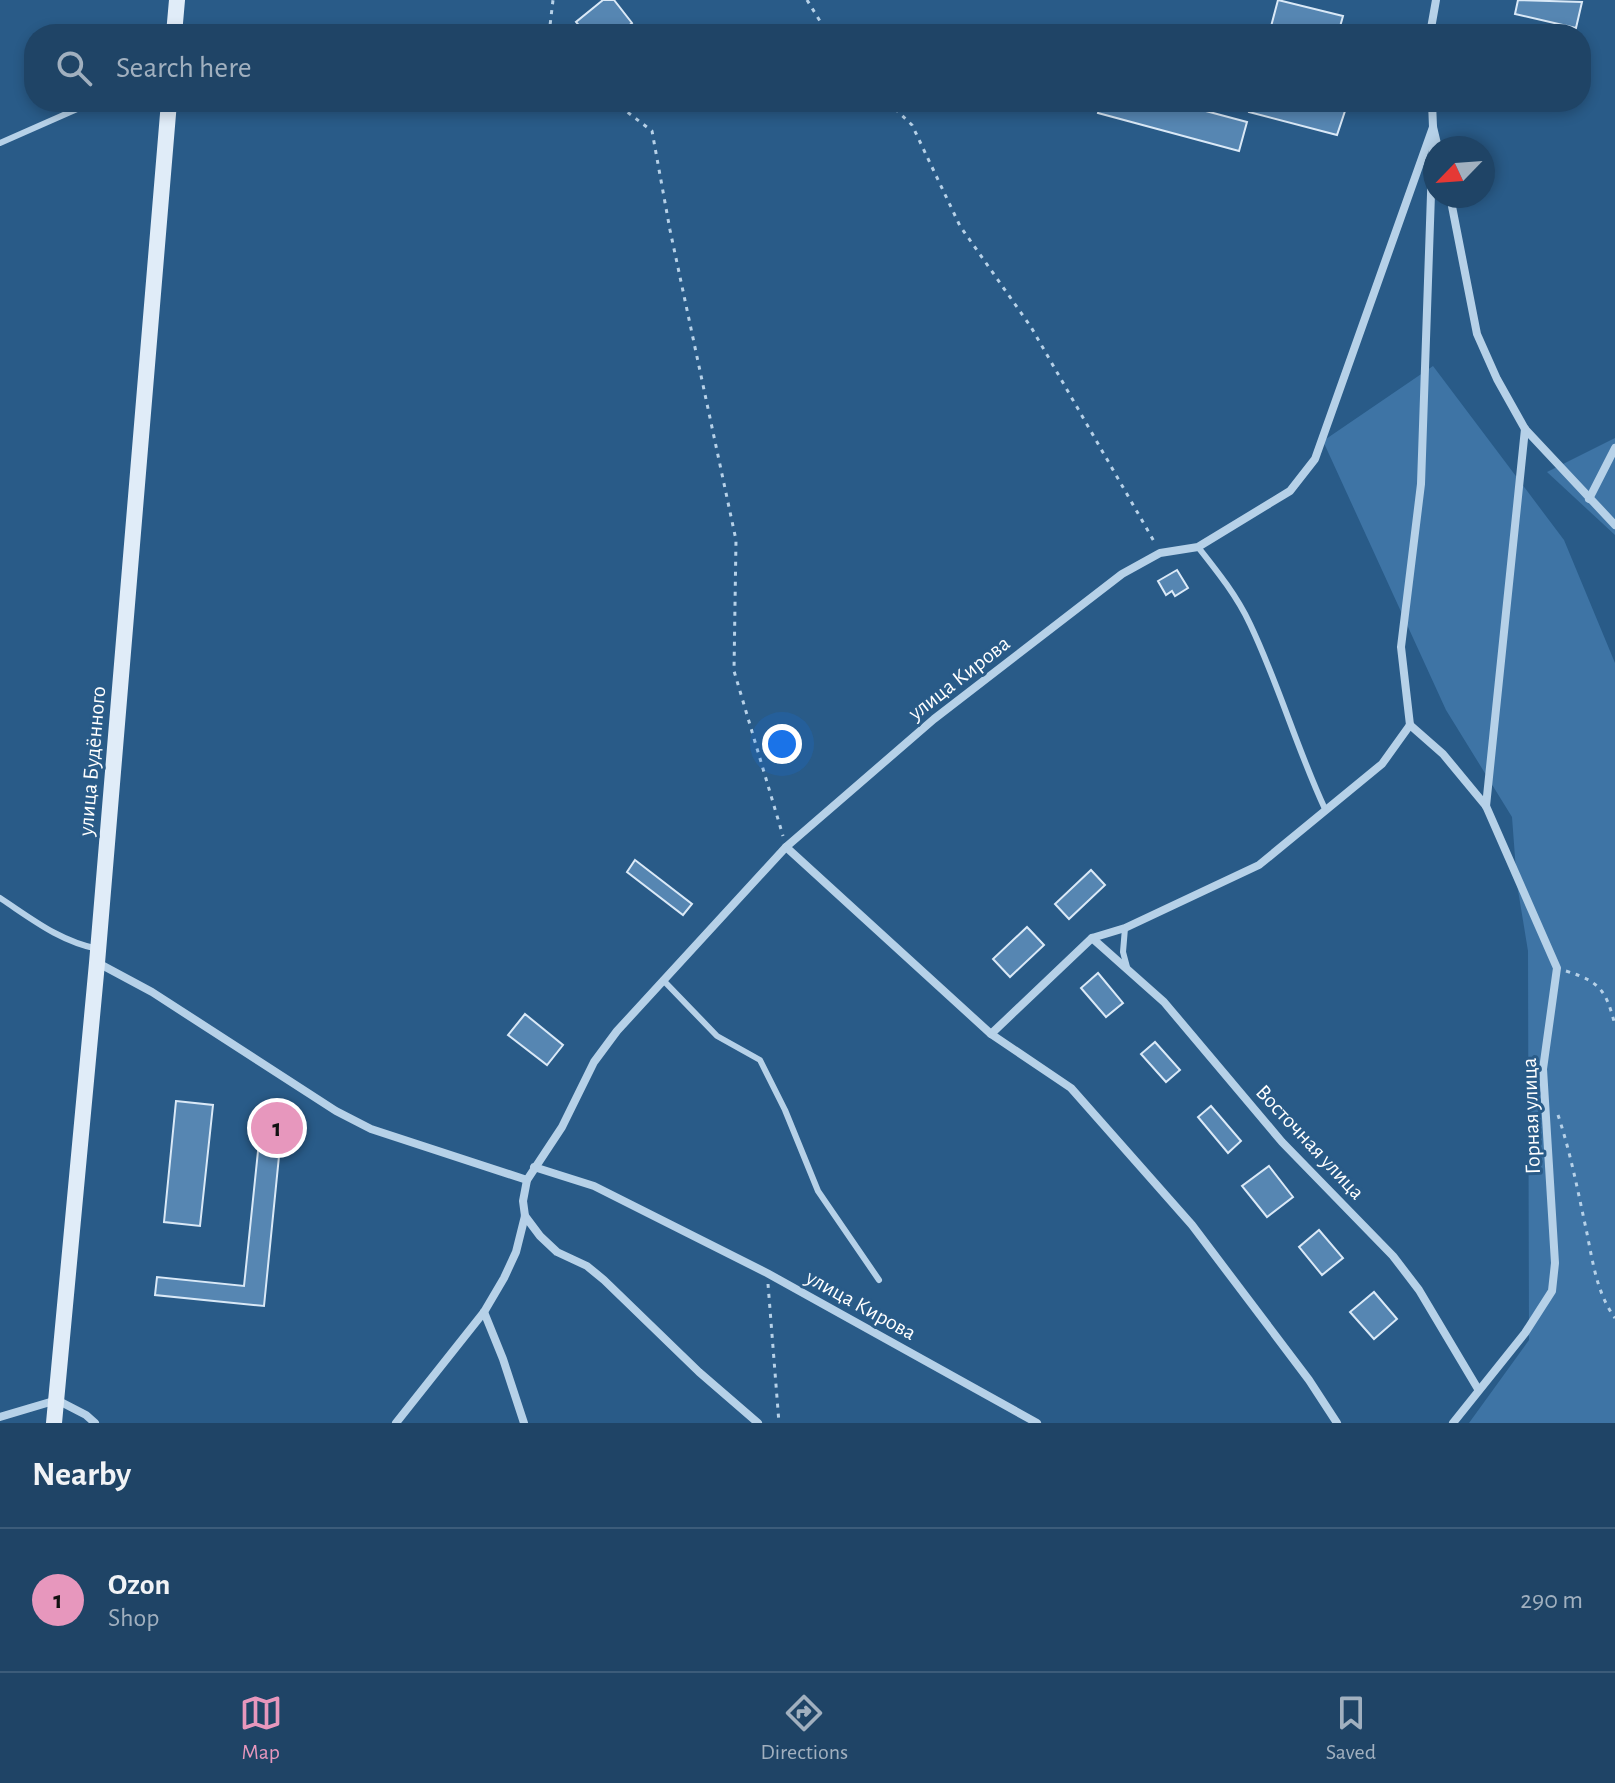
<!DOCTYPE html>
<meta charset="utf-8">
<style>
body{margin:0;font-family:"Alegreya Sans",sans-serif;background:#274b6c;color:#f1f3f6}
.compass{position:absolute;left:1423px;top:136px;width:72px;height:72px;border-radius:50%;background:#1f4466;box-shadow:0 4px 12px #0003;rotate:245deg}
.you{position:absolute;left:782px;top:744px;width:28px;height:28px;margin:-20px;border:6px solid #fff;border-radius:50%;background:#1a73e8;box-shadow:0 0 0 12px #1a73e833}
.badge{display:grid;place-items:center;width:52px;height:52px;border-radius:50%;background:#e797bd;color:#111;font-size:26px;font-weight:700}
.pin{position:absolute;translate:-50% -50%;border:4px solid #fff;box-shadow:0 2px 8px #0006}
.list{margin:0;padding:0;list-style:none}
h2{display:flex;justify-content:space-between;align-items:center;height:104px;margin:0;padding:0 32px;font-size:34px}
h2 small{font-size:26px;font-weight:400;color:#a1b0bf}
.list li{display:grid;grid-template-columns:52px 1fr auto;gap:24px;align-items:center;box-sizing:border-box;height:144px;padding:0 32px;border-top:2px solid #3c5c7a}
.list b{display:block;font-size:30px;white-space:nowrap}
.list p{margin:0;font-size:26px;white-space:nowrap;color:#a1b0bf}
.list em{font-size:26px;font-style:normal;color:#a1b0bf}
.icon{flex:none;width:44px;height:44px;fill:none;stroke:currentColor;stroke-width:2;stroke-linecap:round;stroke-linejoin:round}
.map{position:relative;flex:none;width:1615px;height:1423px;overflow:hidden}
.search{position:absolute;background:#1f4466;box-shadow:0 4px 12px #0003;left:24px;right:24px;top:24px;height:88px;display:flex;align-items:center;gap:20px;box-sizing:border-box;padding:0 28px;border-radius:32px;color:#a1b0bf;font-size:30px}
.sheet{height:248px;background:#1f4466}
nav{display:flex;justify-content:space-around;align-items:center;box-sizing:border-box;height:112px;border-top:2px solid #3c5c7a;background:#1f4466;font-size:22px;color:#a1b0bf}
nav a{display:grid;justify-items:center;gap:4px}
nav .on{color:#e797bd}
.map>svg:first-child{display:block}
.green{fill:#3e74a5}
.building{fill:#5686b2;stroke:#dae9f7;stroke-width:2}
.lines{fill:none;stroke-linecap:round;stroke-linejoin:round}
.path{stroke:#b6d1e8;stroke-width:3;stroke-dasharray:4 6;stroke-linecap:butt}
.service{stroke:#b6d1e8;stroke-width:6}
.minor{stroke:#b6d1e8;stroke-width:8}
.secondary{stroke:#e0ecf8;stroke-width:16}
.labels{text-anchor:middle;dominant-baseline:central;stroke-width:6;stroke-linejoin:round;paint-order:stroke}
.street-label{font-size:22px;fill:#fff;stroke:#295b88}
</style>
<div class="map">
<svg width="1615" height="1423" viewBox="0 0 1615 1423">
<rect width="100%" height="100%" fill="#295b88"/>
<g class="green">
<path d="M1433,366L1564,540L1615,663V1423H1469L1529,1340L1528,951L1517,884L1512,817L1446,710L1323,441Z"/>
<path d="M1615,438V535L1547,472Z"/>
</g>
<g class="building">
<path d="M603,0H614L632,23L619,34H586L576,22Z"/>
<path d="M1278,0L1343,16L1338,34H1269Z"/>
<path d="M1518,0L1582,2L1576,28L1515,14Z"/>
<path d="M1101,102H1172L1247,122L1239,151L1098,113Z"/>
<path d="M1251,102H1348L1337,135L1249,112Z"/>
<path d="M1177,570L1188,588L1175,596L1172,591L1166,595L1158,581Z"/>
<path d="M635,860L692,904L683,915L627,872Z"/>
<path d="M1091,870L1105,885L1069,919L1055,904Z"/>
<path d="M1027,927L1044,945L1010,977L993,959Z"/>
<path d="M1098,973L1123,1003L1106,1017L1081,988Z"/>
<path d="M525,1014L563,1045L547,1065L508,1035Z"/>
<path d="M1155,1042L1180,1070L1166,1082L1141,1054Z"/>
<path d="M176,1101L213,1105L200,1226L164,1222Z"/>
<path d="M263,1103L284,1106L264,1306L155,1295L157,1277L244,1286Z"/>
<path d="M1211,1106L1241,1141L1228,1153L1198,1117Z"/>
<path d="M1269,1166L1293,1197L1267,1217L1242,1186Z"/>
<path d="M1319,1230L1343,1258L1322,1275L1299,1247Z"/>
<path d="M1374,1292L1397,1319L1374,1339L1350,1312Z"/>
</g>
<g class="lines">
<g class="path">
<path d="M807,0L828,34"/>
<path d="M549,34L553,0"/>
<path d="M600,102L622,108L652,131L670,230L736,540L734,671L783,836"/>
<path d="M888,102L912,125L960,226L1031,327L1155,543"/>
<path d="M1566,971C1601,982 1606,991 1615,1025"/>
<path d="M1558,1115C1570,1151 1577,1187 1585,1224C1592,1255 1595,1291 1615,1318"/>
<path d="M768,1284L779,1423"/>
</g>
<g class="service">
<path d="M0,143L93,102"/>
<path d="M1198,547C1217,571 1237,596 1250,624C1279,685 1297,749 1325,809"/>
<path d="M0,898C32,919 59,941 98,949"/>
<path d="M1125,928L1123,952L1127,967"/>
<path d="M663,980L717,1036L760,1060L785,1110L818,1191L879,1280"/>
</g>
<g class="minor">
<path d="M1430,34L1436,0"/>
<path d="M1432,102L1433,127L1438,148"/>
<path d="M1450,196L1477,334L1497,379L1525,429L1615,525"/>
<path d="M1589,499L1615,448"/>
<path d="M1410,725L1443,754L1486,806L1557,968L1543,1069L1555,1263L1552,1291L1525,1333L1453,1423"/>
<path d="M1410,725L1401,647L1421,484L1433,136"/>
<path d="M1486,806L1525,429"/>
<path d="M786,847L991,1034L1071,1088L1192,1225L1309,1380L1337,1423"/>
<path d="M1092,938L1164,1002L1282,1142L1393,1256L1419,1290L1478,1389"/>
<path d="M98,963L152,992L336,1111L371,1129L527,1180"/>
<path d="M991,1034L1092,938L1125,928L1259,865L1382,764L1410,725"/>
<path d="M534,1167L594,1186L767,1273L1037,1423"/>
<path d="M525,1216L540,1236L557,1252L587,1266L604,1280L699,1372L758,1423"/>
<path d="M484,1312L503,1359L524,1423"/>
<path d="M0,1417L57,1400L86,1415L95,1423"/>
<path d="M396,1423L484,1312L504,1278L516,1252L525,1216L523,1201L527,1180L562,1127L594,1062L617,1031L786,847L934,719L1122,574L1160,553L1198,547L1290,491L1315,459L1433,127"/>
</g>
<g class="secondary">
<path d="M174,34L177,0"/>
<path d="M54,1423L97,963L169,102"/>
</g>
</g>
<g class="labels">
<g class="street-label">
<text transform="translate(959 678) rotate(-38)">улица Кирова</text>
<text transform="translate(92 761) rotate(-85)">улица Будённого</text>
<text transform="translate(1531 1116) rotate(-92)">Горная улица</text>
<text transform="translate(1310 1142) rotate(47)">Восточная улица</text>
<text transform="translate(861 1305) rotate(29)">улица Кирова</text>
</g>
</g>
</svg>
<svg class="compass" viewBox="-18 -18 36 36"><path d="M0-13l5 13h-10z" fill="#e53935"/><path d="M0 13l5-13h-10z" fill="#a1b0bf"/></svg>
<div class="you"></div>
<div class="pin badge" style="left:277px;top:1128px">1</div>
<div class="search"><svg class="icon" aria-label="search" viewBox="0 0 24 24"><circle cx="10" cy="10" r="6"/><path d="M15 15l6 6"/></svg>Search here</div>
</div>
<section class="sheet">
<h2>Nearby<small></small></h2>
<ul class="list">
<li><span class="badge">1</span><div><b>Ozon</b><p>Shop</p></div><em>290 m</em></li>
</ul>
</section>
<nav>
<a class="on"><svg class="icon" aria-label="map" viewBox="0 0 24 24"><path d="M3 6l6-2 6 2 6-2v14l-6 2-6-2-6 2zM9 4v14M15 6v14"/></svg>Map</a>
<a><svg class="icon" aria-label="directions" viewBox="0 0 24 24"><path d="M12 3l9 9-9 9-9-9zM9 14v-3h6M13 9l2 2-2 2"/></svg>Directions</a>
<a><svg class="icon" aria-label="saved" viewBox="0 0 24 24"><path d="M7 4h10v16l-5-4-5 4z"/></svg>Saved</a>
</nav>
